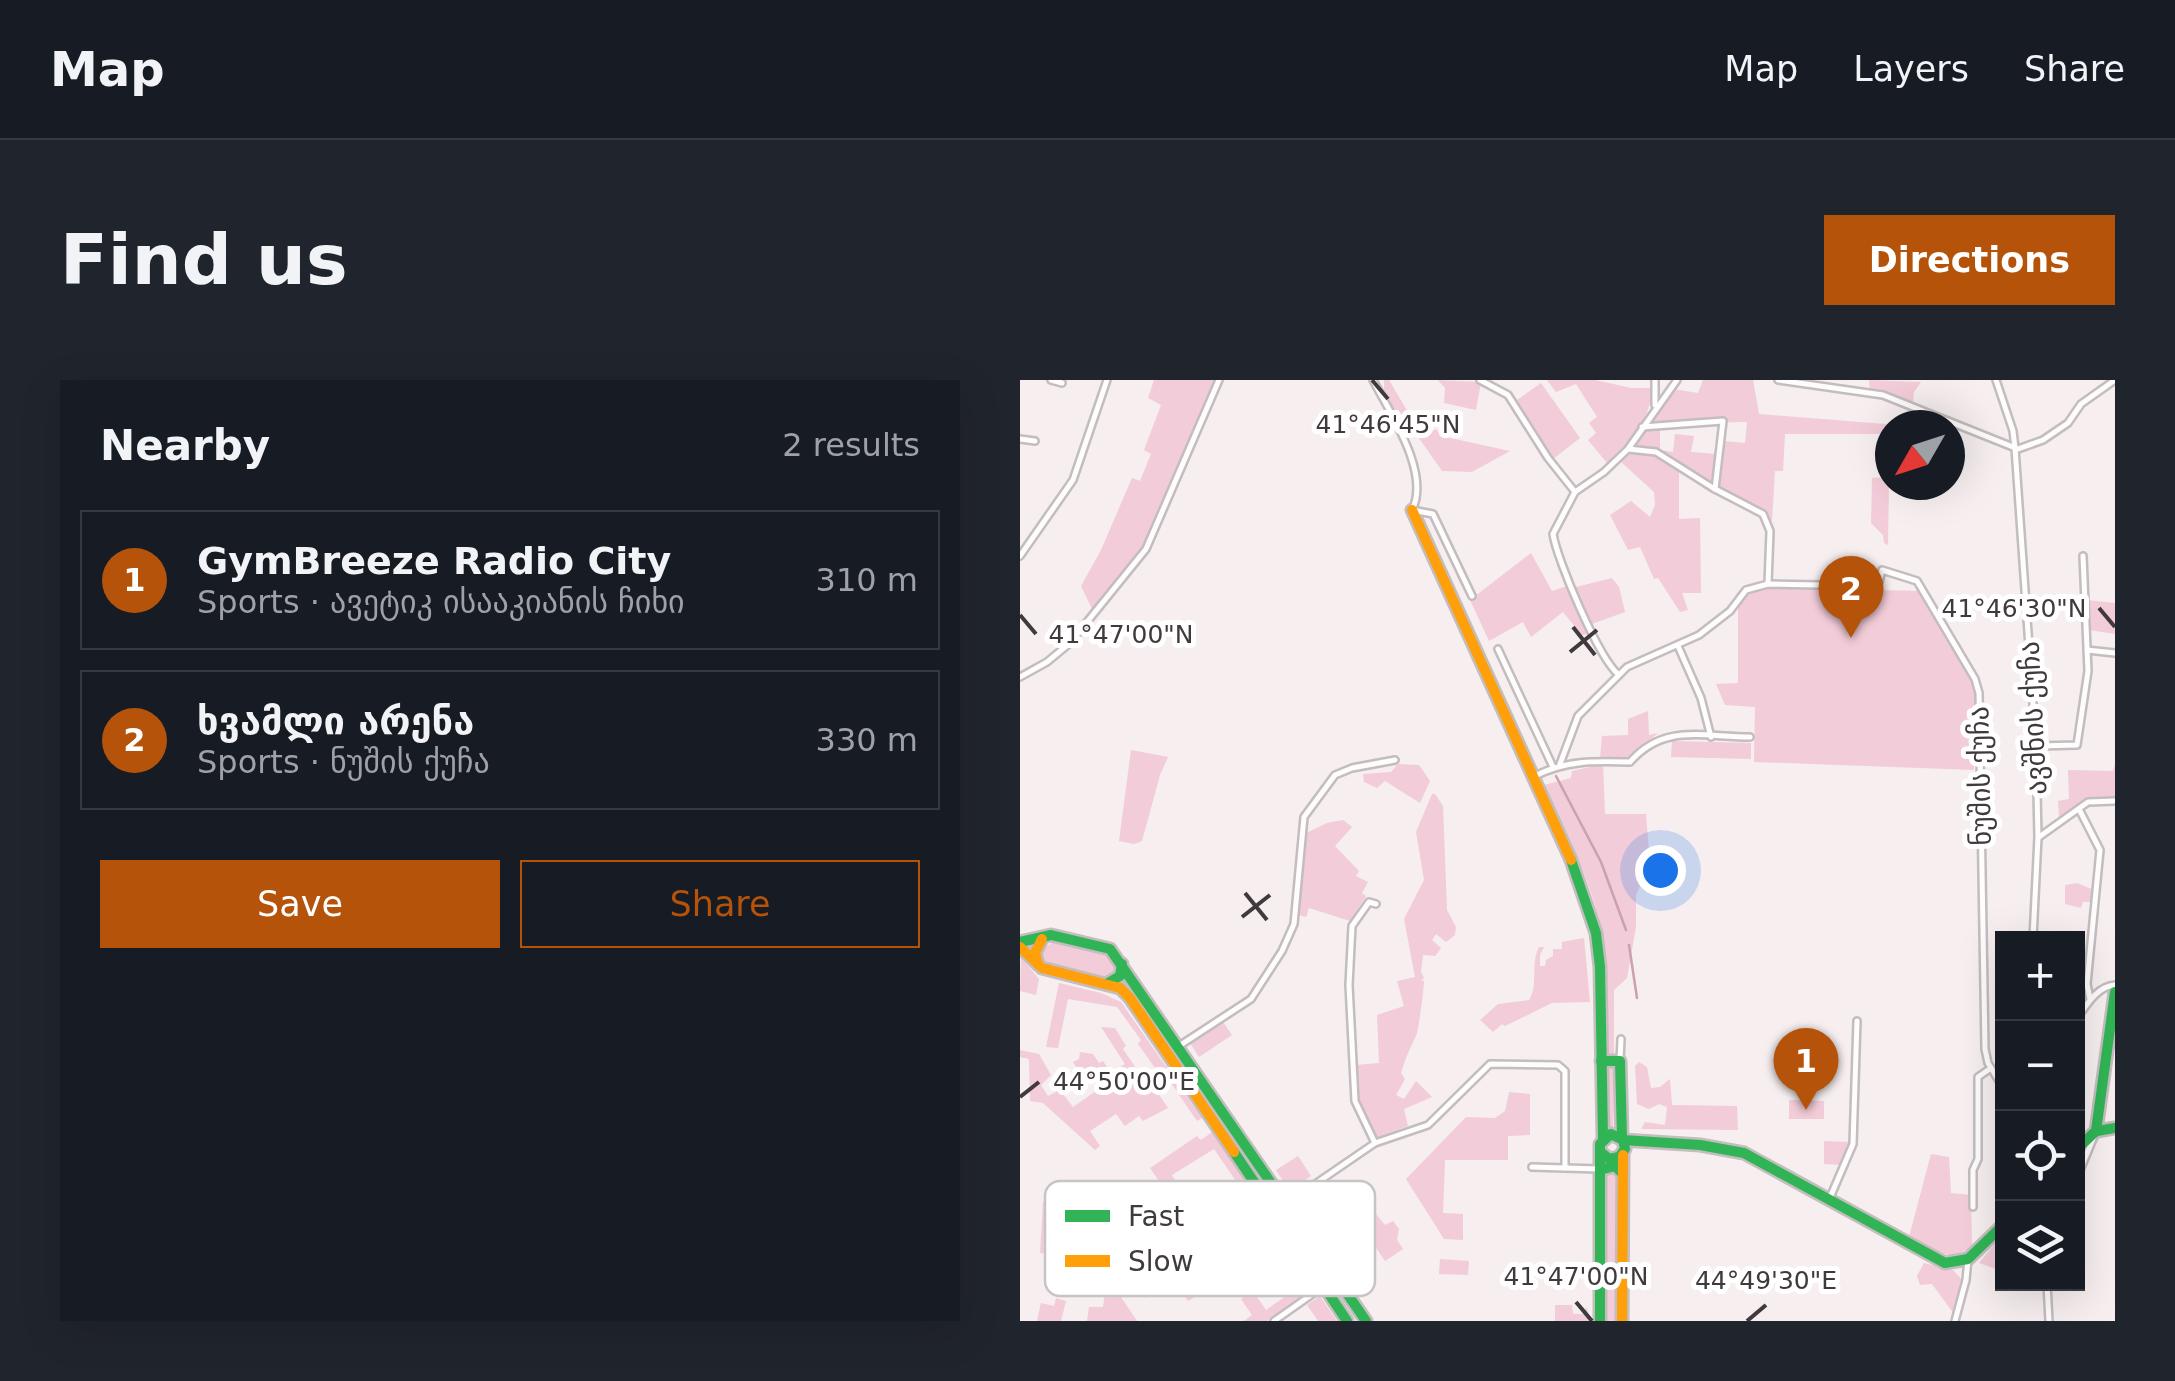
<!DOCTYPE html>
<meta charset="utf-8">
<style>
body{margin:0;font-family:"DejaVu Sans","Noto Sans Georgian",sans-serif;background:#20242c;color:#f1f3f6}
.controls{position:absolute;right:30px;bottom:30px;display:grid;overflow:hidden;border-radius:0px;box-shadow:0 10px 40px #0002}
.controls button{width:90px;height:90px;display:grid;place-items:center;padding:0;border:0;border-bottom:2px solid #363941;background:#171b24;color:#f1f3f6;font:50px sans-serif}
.compass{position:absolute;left:855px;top:30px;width:90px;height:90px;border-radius:50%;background:#171b24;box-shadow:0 10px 40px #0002;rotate:231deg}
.you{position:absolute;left:640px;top:490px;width:35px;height:35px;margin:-25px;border:8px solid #fff;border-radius:50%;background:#1a73e8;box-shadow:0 0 0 15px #1a73e833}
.badge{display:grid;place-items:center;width:65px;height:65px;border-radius:50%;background:#b45309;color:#fff;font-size:32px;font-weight:700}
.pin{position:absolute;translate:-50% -82px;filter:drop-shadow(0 2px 5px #0008)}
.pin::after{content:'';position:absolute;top:52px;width:35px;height:30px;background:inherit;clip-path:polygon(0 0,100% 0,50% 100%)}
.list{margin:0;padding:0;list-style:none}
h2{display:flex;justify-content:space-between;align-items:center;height:130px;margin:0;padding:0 40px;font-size:42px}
h2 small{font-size:32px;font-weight:400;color:#9ea1a6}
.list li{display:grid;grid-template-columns:65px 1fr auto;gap:30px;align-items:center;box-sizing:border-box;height:140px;margin:0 20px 20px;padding:0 20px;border:2px solid #363941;border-radius:0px}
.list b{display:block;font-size:38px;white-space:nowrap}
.list p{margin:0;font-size:32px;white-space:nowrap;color:#9ea1a6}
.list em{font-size:32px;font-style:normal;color:#9ea1a6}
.actions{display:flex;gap:20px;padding:30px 40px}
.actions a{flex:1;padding:22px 0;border:2px solid #b45309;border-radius:0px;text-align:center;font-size:35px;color:#b45309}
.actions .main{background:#b45309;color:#fff}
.icon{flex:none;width:55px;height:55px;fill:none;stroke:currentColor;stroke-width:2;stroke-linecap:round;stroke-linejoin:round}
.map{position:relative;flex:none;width:1095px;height:941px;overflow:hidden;border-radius:0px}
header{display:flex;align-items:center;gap:60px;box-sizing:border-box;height:140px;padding:0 50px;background:#171b24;border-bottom:2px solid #363941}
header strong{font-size:48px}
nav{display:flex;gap:55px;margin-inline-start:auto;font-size:35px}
.intro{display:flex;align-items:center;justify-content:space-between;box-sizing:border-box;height:240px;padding:0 60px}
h1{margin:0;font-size:70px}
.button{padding:25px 45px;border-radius:0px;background:#b45309;color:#fff;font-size:35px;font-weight:700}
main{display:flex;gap:60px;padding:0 60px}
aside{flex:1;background:#171b24;border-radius:0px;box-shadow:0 10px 40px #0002}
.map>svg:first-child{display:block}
.green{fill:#f2ccd8}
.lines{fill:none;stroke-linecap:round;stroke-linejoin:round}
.stream{stroke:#cda0ae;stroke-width:2.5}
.street-casing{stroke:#c3bdbe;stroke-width:10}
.fast-casing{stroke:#c3bdbe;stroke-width:15}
.slow-casing{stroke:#c3bdbe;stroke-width:15}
.street{stroke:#fefcfd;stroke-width:5}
.fast{stroke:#30b455;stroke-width:10}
.slow{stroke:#ff9f0a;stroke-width:10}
.ticks{fill:none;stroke:#403a3c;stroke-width:4}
.labels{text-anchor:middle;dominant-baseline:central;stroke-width:10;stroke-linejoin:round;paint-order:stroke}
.street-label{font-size:28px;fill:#403a3c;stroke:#fff}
.key{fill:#fff;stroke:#c6c4c4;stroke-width:2.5}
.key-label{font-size:28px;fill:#403a3c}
.ticks-label{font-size:25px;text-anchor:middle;fill:#403a3c;stroke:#fff;stroke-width:10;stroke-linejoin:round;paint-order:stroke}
</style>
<header>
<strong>Map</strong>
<nav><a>Map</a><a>Layers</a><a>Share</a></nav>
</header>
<div class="intro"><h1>Find us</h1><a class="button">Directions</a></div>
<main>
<aside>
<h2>Nearby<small>2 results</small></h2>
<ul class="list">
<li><span class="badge">1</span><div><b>GymBreeze Radio City</b><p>Sports · ავეტიკ ისააკიანის ჩიხი</p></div><em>310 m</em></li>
<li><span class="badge">2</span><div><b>ხვამლი არენა</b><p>Sports · ნუშის ქუჩა</p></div><em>330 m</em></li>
</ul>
<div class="actions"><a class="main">Save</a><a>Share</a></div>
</aside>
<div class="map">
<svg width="1095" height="941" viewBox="0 0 1095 941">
<rect width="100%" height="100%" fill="#f6eeef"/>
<g class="green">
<path d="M134,0H196L123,169L73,231L61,206L81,170L112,98L120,101L131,74L124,70L141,25L128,18Z"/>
<path d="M364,0H369L395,44L383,51L364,13Z"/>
<path d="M418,0L461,2L456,30L424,23L425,8Z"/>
<path d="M527,0H575L611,8H632C631,41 609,61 587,83L568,60L576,53L569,43L577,37L556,4L536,12Z"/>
<path d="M683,0H733L739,34L878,45H870L868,165L864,163L863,155L851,143L852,98L869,97L868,54H765L763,91H755L752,141L735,126L697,108L703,61L725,63L727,42L625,44L653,9L678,13Z"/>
<path d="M849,0L901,2L894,12L893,23L850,12Z"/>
<path d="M521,3L560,58L533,79L497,20Z"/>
<path d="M640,46V70L653,72L655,54L674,56L671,72L697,74L693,102L689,104L649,76L623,66H614L622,49Z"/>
<path d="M416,49L421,56L490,71L452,92L422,91L399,58Z"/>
<path d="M615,71L635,73L659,88V139L680,138L681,213H662L668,230L660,232L638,198L634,199L620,167L608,170L590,135L611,121L630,137L635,125L634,112L600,81Z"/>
<path d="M511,173L532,211L550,205L571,254L562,255L543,232L511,257L503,242L469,261L450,220Z"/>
<path d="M592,198L599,207L605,232L572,244L556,207Z"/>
<path d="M737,207L900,211L955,305L954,390L734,382L735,327L705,325L696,304L718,303V225Z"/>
<path d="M1067,220L1095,223V254L1069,250Z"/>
<path d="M628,331L629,355L638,353L610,378H580L582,356L608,355V339Z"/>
<path d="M652,361L731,363V379L651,377Z"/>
<path d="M111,370L148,377L140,395L122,461L114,464L99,461Z"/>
<path d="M378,384L399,385L410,401L400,423L365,401L357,408L344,402L343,394L371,392Z"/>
<path d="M583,384L585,434H626L630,484L616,515V547L607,598L594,610V675L590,677L586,675C586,639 590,601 584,565C575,507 548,457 524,405L551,398L552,391Z"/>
<path d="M1095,384V419L1069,420L1039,437L1038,421L1049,419L1048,390L1093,391Z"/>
<path d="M412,414H415L423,426L427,530L436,547L435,555L426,562L416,554L412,560L421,568L415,576L403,575L401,592L404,598L401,600L404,601C404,608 399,649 396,656C390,668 385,679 381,693L385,699L376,715L384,719L396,701L412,717L384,729L388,746L355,758L338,721L336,685L359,683L357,635L384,626L377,601L395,597L384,539L404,500L396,452Z"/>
<path d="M323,440L332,447L315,466L339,491L336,496L348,502L342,513L346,516L330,541L289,528L286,537L279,535L286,453L307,443Z"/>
<path d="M1057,503L1074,510L1072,522H1063L1061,528L1045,524V505Z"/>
<path d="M564,558L570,622L532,623L485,646L482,644L473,652L460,640L478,624L509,620C519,605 510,584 519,567H524L520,575V586H525L526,580L533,576V569H542V562Z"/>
<path d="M35,561C63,566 85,563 100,589L99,595L92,600L33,589L18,575V571Z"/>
<path d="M1,577L19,599L16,615L0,611Z"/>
<path d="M39,603L81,613L101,622L182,738L177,741L145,694L140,695L118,664L121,660L97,627L48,619L38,668L26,667Z"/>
<path d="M203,642L212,655L179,677L170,663Z"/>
<path d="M81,647L95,648L106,666L103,669L130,709L134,707L148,728L123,741L119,736L105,746L96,734L70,751L80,766L75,770L23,723L10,721L9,679L0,677V670L19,674L31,695L21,705L28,716L40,710L53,727L79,709L68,694L62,697L53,682L59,679L60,672L73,674L79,683L83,681L91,693L105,684Z"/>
<path d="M619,682L627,687L631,708L640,707L650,699L652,725L717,726L718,750L621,749L625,742L645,745L647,727L639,724L629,729L617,724L615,686Z"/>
<path d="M587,688H595L593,751L587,749Z"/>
<path d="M489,712L510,714V755L488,756V780H425L423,833L443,834V860L424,859L386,799L446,737L475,738L485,731Z"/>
<path d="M769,720L804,721V739H769Z"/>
<path d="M203,738L258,820L256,822L199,741Z"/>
<path d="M192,752L296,907L247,941H224L232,935L221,919L233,911L246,930L285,902L194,769L152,795L157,804L146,811L130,788L177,756L181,760Z"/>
<path d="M804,761L829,762L823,785L804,784Z"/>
<path d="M911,774L929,777L931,813L951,815L952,866C930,885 911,869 889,857Z"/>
<path d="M278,776L291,796L269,810L256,790Z"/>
<path d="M593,787L598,791L597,941H586L587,791Z"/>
<path d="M23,822L99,827L96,878L20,873Z"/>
<path d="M347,823L365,845L373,841L379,849L377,860L383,869L365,881L333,833Z"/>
<path d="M177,829L183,837L189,833L222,875L203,887L200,883L172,903L175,917L168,921L141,884L125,895L136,910L125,918L114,903L99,914L117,941H67L69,927H83L87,899L126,859L165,831L169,835Z"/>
<path d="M982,855V891L959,883Z"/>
<path d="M420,879L449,881L448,895L419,894Z"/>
<path d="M904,883L933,890L941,899L934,934L912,904L900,905L897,896Z"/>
<path d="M300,916L317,941H298L287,925Z"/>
<path d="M36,918L46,921L41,941H17L21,923L34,926Z"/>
<path d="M535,925H552L553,934H563L567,927L569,941H535Z"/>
</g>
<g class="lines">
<g class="stream">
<path d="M536,396L581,482L606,550"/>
<path d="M609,565L617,618"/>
</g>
<defs>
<g id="street">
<path d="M31,0L42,3"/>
<path d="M353,0C370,33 411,93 392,130L413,134L452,216"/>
<path d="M460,0L488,15L528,78L555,112"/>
<path d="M758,0L863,15L998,69L1023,60L1048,43L1061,24L1095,0"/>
<path d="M976,0L993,51L995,68L1016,366L1018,457L1013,558"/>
<path d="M635,25V0"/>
<path d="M622,47L703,41L695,109"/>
<path d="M0,59L15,61"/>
<path d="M608,69L636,72L693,108L743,134L750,151L748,204"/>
<path d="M0,176L53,100L87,0"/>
<path d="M658,266L681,318L691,357"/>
<path d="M478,269L533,387"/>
<path d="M1067,270L1095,273"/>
<path d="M599,295C579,279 537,180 533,154L555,112L584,92L608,69L657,0"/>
<path d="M0,297L27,282L50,263L126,169L199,0"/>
<path d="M1016,366L1057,365L1068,291L1063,176"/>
<path d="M540,384L558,336L607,287L679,255L710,231L726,210L748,204L855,206L859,202L862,190L897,201L955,299L959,313L965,669L968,683L982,706"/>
<path d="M515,396C546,380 575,381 610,382C644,343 683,357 730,357"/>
<path d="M1059,429L1080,470L1067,604L1070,619"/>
<path d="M1019,457L1068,422L1095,421"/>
<path d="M356,524L349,522L332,546L329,605L335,721L355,763L408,745L470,684L538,685L545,691V788"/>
<path d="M1058,637C1067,624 1078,606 1095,605"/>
<path d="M159,666L231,619L262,571L274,544L284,437L315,395L332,388L375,380"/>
<path d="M600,681L601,659"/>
<path d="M512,787L579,789"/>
<path d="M1058,795L1075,754"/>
<path d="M809,820L833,764L837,641"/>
<path d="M266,824L355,763"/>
<path d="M953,827V790L958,779V697L971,688"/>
<path d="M1027,904L1029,941"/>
<path d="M254,941L304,906"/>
<path d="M935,941L946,900L948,879"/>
</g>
<g id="fast">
<path d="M551,480L576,553L580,587L583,758"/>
<path d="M0,562L31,555L90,569L346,941"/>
<path d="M88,603L100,596L102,584"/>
<path d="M581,681H600L602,758"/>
<path d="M1077,751L1095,748"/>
<path d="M603,760L680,765L724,773L925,883L948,879L982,846"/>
<path d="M1058,768L1076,751L1095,612"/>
<path d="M214,772L327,941"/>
<path d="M580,790L595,786L602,793"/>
<path d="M580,941V764L591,754L603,760L605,769L599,777L589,779L582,773"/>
</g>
<g id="slow">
<path d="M392,130L551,480"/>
<path d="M0,567L22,588L100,608L110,618L214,772"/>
<path d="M18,584L15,573L22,559"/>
<path d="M602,941L603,775"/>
</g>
</defs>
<use href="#street" class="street-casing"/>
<use href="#fast" class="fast-casing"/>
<use href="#slow" class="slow-casing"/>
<use href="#street" class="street"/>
<use href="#fast" class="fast"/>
<use href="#slow" class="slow"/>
</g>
<path class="ticks" d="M352,0L368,19M1079,228L1095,247M0,235L16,254M553,247L575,275M550,272L577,250M225,513L247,540M222,537L250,515M0,717L19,702M556,922L572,941M727,941L746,925"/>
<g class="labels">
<g class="street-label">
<text transform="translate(1013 338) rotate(-93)">ავშნის ქუჩა</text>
<text transform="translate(960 396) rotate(-91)">ნუშის ქუჩა</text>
</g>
</g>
<rect x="25" y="801" width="330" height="115" rx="15" class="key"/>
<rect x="45" y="830" width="45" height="12" fill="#30b455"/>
<rect x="45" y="875" width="45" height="12" fill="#ff9f0a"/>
<g class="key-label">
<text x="108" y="846">Fast</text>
<text x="108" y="891">Slow</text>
</g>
<g class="ticks-label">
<text x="368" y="53">41°46'45"N</text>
<text x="994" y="237">41°46'30"N</text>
<text x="101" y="263">41°47'00"N</text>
<text x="104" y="710">44°50'00"E</text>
<text x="556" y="905">41°47'00"N</text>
<text x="746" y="909">44°49'30"E</text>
</g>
</svg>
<div class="controls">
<button>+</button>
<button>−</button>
<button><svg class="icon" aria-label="locate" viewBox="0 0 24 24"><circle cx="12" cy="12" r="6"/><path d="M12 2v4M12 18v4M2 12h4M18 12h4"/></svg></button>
<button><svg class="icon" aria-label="layers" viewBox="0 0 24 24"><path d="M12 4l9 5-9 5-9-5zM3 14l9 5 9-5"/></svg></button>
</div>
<svg class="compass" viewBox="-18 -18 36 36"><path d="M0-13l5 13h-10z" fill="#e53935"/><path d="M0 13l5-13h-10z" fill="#9ea1a6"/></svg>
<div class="you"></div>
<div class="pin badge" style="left:786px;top:730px">1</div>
<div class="pin badge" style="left:831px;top:258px">2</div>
</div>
</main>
